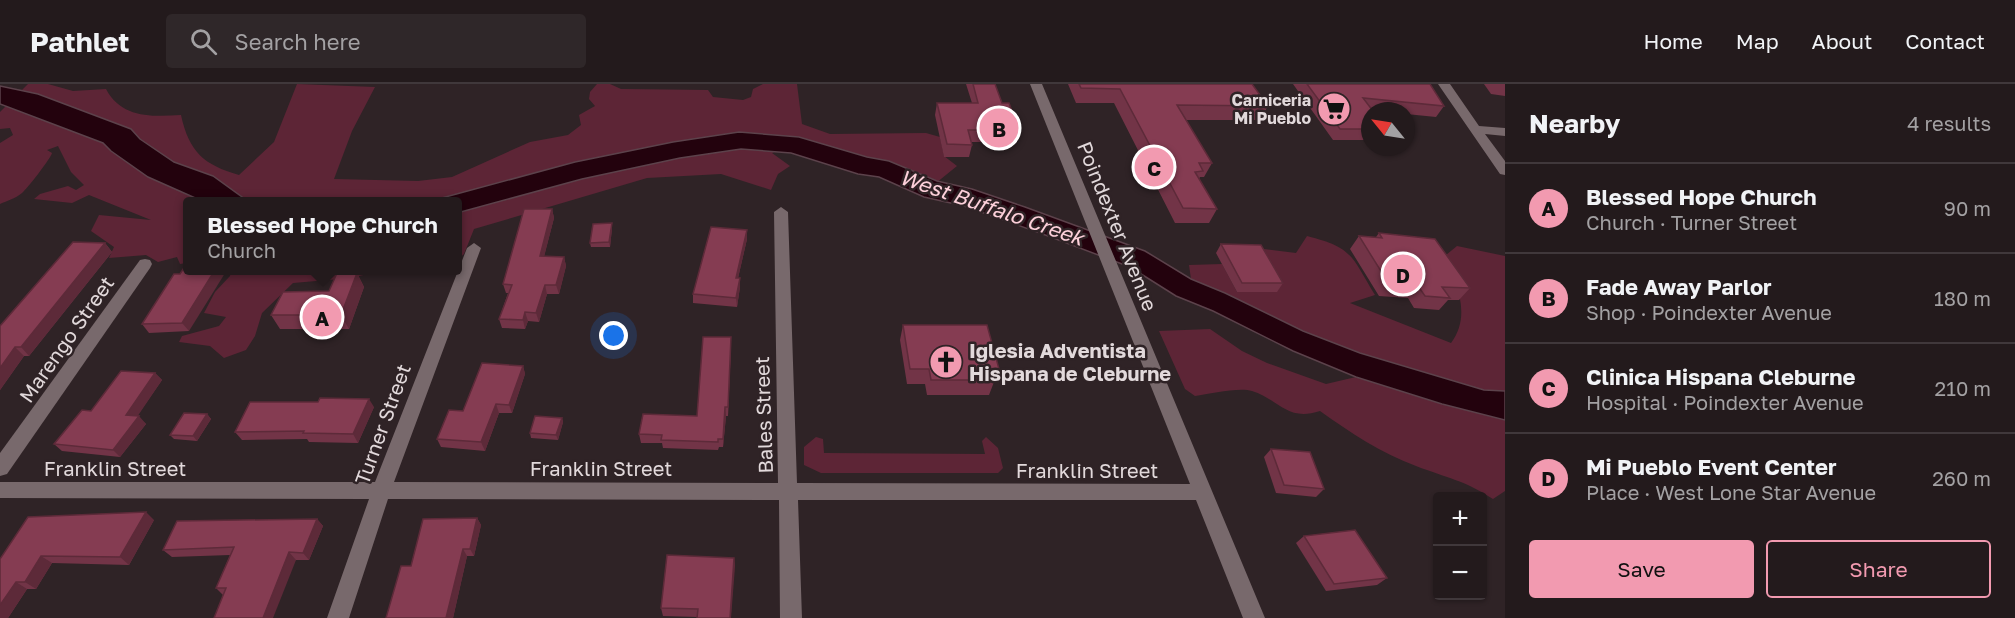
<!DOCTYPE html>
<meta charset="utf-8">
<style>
body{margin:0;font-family:"Golos Text",sans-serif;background:#2f2729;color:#f1f3f6}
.controls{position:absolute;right:18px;bottom:18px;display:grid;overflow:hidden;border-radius:6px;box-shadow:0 2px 4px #0004}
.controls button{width:54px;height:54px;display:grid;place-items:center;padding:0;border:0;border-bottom:2px solid #40383b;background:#231a1c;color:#f1f3f6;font:30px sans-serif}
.compass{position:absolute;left:1361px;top:18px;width:54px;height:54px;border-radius:50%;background:#231a1c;box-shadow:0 2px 4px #0004;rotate:300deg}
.you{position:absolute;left:614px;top:252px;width:21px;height:21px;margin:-15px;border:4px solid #fff;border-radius:50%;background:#1a73e8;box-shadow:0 0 0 9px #1a73e833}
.badge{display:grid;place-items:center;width:39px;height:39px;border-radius:50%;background:#f29ab0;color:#111;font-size:20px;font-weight:700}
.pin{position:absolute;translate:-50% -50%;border:3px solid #fff;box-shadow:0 2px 6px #0006}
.popup{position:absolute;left:183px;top:113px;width:279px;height:78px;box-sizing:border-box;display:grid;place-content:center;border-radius:6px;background:#231a1c;filter:drop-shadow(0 2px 4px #0005);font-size:20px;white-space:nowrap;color:#a3a1a3}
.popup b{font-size:22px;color:#f1f3f6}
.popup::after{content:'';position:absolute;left:50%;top:100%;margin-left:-12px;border:12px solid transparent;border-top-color:#231a1c}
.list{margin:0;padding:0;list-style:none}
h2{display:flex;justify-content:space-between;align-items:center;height:78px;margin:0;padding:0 24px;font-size:26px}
h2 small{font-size:20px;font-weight:400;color:#a3a1a3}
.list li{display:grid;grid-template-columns:39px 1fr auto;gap:18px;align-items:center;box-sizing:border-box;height:90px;padding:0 24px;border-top:2px solid #40383b}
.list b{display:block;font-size:22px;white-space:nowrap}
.list p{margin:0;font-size:20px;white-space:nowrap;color:#a3a1a3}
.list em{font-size:20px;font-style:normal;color:#a3a1a3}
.actions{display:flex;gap:12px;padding:18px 24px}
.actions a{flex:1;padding:14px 0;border:2px solid #f29ab0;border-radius:6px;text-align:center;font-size:21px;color:#f29ab0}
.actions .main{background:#f29ab0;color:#111}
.icon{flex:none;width:33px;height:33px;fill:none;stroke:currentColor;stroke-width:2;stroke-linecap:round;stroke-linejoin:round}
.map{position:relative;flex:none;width:1505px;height:534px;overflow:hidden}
header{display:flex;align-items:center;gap:36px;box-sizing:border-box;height:84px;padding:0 30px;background:#231a1c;border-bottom:2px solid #40383b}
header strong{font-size:28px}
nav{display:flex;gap:33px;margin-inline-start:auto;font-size:21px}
.search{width:420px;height:54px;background:#2f2729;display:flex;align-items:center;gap:15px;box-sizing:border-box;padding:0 21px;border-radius:6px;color:#a3a1a3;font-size:22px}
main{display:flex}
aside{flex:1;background:#231a1c}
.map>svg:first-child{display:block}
.green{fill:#5d2536}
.water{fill:#23020d;stroke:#5c424b;stroke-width:1.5}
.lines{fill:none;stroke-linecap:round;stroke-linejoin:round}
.minor{fill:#78696c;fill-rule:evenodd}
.wall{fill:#723447}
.shaded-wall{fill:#5d2a39}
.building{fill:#853c52;stroke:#5d2a39;stroke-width:1.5}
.labels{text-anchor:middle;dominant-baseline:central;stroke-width:5;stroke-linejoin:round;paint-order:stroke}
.far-poi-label{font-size:16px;font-weight:bold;fill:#e2d9db;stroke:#2f2326;text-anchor:end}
.street-label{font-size:20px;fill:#e2d9db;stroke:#2f2326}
.poi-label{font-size:20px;font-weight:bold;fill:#e2d9db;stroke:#2f2326;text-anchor:start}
.water-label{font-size:21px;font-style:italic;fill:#fdd0da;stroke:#2f2326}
</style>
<header>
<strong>Pathlet</strong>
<div class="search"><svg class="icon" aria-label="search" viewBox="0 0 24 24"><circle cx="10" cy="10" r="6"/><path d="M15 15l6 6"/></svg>Search here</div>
<nav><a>Home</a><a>Map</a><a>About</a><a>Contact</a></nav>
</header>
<main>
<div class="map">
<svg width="1505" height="534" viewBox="0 0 1505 534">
<rect width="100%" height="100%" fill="#2f2326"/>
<g class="green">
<path d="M28,0H48L73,7L106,5C121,34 152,33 181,31C189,68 204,81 239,91L274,58L297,0L375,3L352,47L334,95L418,97L452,93L530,58L568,51L581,41L579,31L595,22L589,15L590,8L597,0H610L621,5L708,6L713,13L743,16L751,13L753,5L763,0H797L802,40L830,50L926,49L940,53L944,72L957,82L936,99L783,64L772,69L790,82L778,90L771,106L721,90L647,94L474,145L464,170L457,176V118H187V179L180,180L177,173L158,178L146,171L109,174L114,163L91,147L99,131L151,136L89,111L72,119L34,115L40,110L68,102L76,106L84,101L71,88L58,62L47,66L52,69C51,74 27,105 22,109C16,114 7,117 0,120V59L13,51L10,44L0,45V28Z"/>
<path d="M1307,152C1354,164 1351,172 1375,211L1350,219L1451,259C1472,231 1456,200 1446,171L1457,162L1505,172V307L1484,306C1423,289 1362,272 1304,247C1265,231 1229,210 1191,195L1189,181L1222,180L1237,208L1277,207L1264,165L1296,169Z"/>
<path d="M231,187H380L351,194L293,199L262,229L255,252L246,266L224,274L210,262L179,258L182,252L219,242L226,233L204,229L215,208L230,192Z"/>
<path d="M1210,245L1242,267L1267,279L1326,300L1356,293L1442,320L1505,336V407L1493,415C1464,396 1447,394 1416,382C1381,369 1351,349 1320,327C1287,338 1280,316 1252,307C1239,303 1210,310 1195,312L1185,305L1159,247Z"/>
<path d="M816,353L823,355L824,369L985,370L982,357L986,353L998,364L1003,384L998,389H821L804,381V363Z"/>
</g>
<g class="water">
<path d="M0,2L38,10L131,45L140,55L174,78L213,92L245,115L254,117H202L148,93L111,67L103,59L0,20Z"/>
<path d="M739,48L799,53L867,73L889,77L937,97L972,105L1025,123L1145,167L1191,195L1225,209L1303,247L1360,269L1484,306L1505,307V336L1442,320L1356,293L1293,267L1213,227L1176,212L1130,183L1048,152L964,122L924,113L879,93L858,90L791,69L741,65L680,74L582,95L457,129V118H427L575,78L673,58Z"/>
</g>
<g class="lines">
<g class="minor">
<path d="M1030,0H1042L1265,534H1243L1196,416H798L802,534H780L779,416L388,415L349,534H327L369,415L0,414V398H375L467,164L474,159L481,164L394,398L778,399L774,128L781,123L788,128L797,399L1190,400Z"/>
<path d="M1438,0H1450L1479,42L1505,44V52L1485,50L1505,77V91L1500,90Z"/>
<path d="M145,175L150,176L152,180L150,184L7,390L0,392V369L140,176Z"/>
</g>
</g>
<g class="wall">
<path d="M966,0H995L1002,19L1019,46L1015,58H971L972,61L969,73H944L935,31L937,19H972Z"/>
<path d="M1068,0H1252L1268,22L1260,36H1186L1212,79L1204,93H1200L1199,95L1217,125L1209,139H1175L1114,19H1076Z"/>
<path d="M1293,0H1430L1444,22L1436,33L1406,30V27H1370V56H1333Z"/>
<path d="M1484,0H1505V12L1491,10Z"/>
<path d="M552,125L554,134L544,172L564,173L566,182L559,210H547L539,238L528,237L525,245L502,244L499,235L508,209H506L503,200Z"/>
<path d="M612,144L610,163H591L590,159Z"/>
<path d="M747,146V155L738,194L740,203L737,223L693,219V210Z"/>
<path d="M1379,149L1470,204L1459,216H1448L1439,226L1414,224L1408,214L1379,212L1350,165L1359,152L1376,153Z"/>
<path d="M105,159L112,168L29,272H24L0,306V242Z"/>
<path d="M1221,160L1283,199L1277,208H1237L1216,169Z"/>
<path d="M357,189L364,203L349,245H280L271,231L329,207Z"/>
<path d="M180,190L189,247L149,249L142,240Z"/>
<path d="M903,241L999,285L989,311H927L925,300H907L900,256Z"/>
<path d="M731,262L728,332H726L723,363H719L718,366L663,364L662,359H641L639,350L697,332Z"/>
<path d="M523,282L525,290L512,329H499L485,367L441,363L437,355L463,327Z"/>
<path d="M155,289L162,296L137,332L146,340L120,373L62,367L54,360L91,327Z"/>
<path d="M374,323L358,359L309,358L307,355L242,356L235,348Z"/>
<path d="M207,330L211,335L197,357L174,355L170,351Z"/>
<path d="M562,334L563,338L558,356L531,354L530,349Z"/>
<path d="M1271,365L1324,405L1316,413L1276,409L1264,373Z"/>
<path d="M477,434L481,441L474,472H467L453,534H386L411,482Z"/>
<path d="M317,435L323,442L309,476H296L223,511L216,504L230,471L172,473L163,466Z"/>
<path d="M154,436L129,481L52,479L36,505H27L8,534L0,475Z"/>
<path d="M1304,452L1387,494L1377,501L1326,507L1296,459Z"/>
<path d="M734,474L735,483L697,533L663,532L661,524Z"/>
</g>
<g class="shaded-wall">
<path d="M552,125L554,134L542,181L540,172Z"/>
<path d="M612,139V144L610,163L609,158Z"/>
<path d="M747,146V155L736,203V194Z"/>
<path d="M105,159L112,168L29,272L21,263Z"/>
<path d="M564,173L566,182L559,210L556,201Z"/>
<path d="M215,186H227L189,247L182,239Z"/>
<path d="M357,189L364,203L349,245L341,231Z"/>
<path d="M740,194V203L737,223L736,214Z"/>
<path d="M545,201L547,210L539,238L536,229Z"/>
<path d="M525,228L528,237L525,245L523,236Z"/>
<path d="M731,253V262L728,332V323Z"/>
<path d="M15,263L24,272L0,306V284Z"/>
<path d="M523,282L525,290L512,329L509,321Z"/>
<path d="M155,289L162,296L133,339L126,331Z"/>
<path d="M369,315L374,323L358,359L353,350Z"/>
<path d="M496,320L499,329L485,367L481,358Z"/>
<path d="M725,323L726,332L723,363V355Z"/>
<path d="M207,330L211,335L197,357L193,352Z"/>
<path d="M139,332L146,340L120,373L113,366Z"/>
<path d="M562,334L563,338L558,356L556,351Z"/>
<path d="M146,428L154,436L129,481L120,473Z"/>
<path d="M477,434L481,441L474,472L470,465Z"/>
<path d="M317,435L323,442L309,476L303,469Z"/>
<path d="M463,465L467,472L453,534H446Z"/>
<path d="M289,468L296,476L273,534H263Z"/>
<path d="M41,472L52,479L36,505L25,498Z"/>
<path d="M734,474L735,483L731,534H730Z"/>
<path d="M16,498L27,505L8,534H0V521Z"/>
</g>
<g class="building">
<path d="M973,0H995L1002,19H1009L1019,46H968L972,61L947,60L937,19H978Z"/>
<path d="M1079,0H1252L1268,22L1177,21L1212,79H1199L1203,87L1195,88L1217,125L1183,124L1120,5L1081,4Z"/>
<path d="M1307,0H1430L1444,22L1363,14L1373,27H1370V45H1340Z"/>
<path d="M524,125H552L540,172L564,173L556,201H545L536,229L525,228L523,236L499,235L512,201L503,200Z"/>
<path d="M612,139L609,158L590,159L593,140Z"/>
<path d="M711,143L747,146L736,194H740L736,214L693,210Z"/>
<path d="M1379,149L1435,155L1470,204L1442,203L1450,214L1425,212L1418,202L1389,200L1359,152L1382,154Z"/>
<path d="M73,158L105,159L21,263H15L0,284V242Z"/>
<path d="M1221,160L1261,161L1283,199H1242Z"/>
<path d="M187,179V186H215L182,239L142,240L174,190H180Z"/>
<path d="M337,189H357L341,231H271L283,208L329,207Z"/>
<path d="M903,241H987L999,285H992L995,296H931L929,285H910Z"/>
<path d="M703,253H731L728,323H725L723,355H718V358L661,356L662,351L639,350L643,330L697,332Z"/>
<path d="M482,279L523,282L509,321L496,320L481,358L437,355L449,326L463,327Z"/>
<path d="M121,287L155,289L126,331L139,332L113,366L54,360L82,326L91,327Z"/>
<path d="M320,314L369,315L353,350L303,349L304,347L235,348L250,318H318Z"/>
<path d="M184,329L207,330L193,352L170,351Z"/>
<path d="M535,332L562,334L556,351L530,349Z"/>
<path d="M1271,365L1310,368L1324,405L1284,401Z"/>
<path d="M146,428L120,473L41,472L25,498H16L0,521V475L28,433Z"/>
<path d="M477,434L470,465H463L446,534H386L401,482H411L423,435Z"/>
<path d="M317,435L303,469L289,468L263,534H214L226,504H216L234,463L163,466L177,437Z"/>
<path d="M1355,446L1387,494L1334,500L1304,452Z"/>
<path d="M667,471L734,474L730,534H697L698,525L661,524Z"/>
</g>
<defs>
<symbol id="supermarket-disc" viewBox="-11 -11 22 22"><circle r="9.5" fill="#f29ab0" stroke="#2f2326"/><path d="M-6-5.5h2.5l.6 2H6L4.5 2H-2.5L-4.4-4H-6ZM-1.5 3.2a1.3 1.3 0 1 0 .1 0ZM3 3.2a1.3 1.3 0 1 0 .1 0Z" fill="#111"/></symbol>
<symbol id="church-disc" viewBox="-11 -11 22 22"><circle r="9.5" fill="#f29ab0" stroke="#2f2326"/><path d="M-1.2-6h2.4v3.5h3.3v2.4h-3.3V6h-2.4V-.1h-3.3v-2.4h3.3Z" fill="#111"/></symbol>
</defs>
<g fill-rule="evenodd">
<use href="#supermarket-disc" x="1315" y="6" width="38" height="38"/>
<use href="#church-disc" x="927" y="259" width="38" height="38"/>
</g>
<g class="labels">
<g class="far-poi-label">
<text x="1311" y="16">Carniceria<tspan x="1311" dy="18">Mi Pueblo</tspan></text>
</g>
<g class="street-label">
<text transform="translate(1118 142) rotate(68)">Poindexter Avenue</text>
<text transform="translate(66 255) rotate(-55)">Marengo Street</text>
<text transform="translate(763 331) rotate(-92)">Bales Street</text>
<text transform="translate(382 340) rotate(-70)">Turner Street</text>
<text x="115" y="384">Franklin Street</text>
<text x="601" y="384">Franklin Street</text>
<text x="1087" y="386">Franklin Street</text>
</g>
<g class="poi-label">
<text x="969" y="266">Iglesia Adventista<tspan x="969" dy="23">Hispana de Cleburne</tspan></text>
</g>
<g class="water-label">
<text transform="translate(992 123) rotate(19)">West Buffalo Creek</text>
</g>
</g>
</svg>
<div class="controls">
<button>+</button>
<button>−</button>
</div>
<svg class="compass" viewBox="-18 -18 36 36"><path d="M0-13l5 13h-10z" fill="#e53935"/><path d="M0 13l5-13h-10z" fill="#a3a1a3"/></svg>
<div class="you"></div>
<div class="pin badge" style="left:322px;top:233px">A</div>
<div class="popup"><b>Blessed Hope Church</b>Church</div>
<div class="pin badge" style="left:999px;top:44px">B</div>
<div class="pin badge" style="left:1154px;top:83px">C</div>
<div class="pin badge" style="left:1403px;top:190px">D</div>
</div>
<aside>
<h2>Nearby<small>4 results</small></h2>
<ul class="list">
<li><span class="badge">A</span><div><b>Blessed Hope Church</b><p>Church · Turner Street</p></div><em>90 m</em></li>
<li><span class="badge">B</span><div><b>Fade Away Parlor</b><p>Shop · Poindexter Avenue</p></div><em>180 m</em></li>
<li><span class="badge">C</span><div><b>Clinica Hispana Cleburne</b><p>Hospital · Poindexter Avenue</p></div><em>210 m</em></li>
<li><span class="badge">D</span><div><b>Mi Pueblo Event Center</b><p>Place · West Lone Star Avenue</p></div><em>260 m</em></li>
</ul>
<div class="actions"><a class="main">Save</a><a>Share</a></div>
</aside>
</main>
